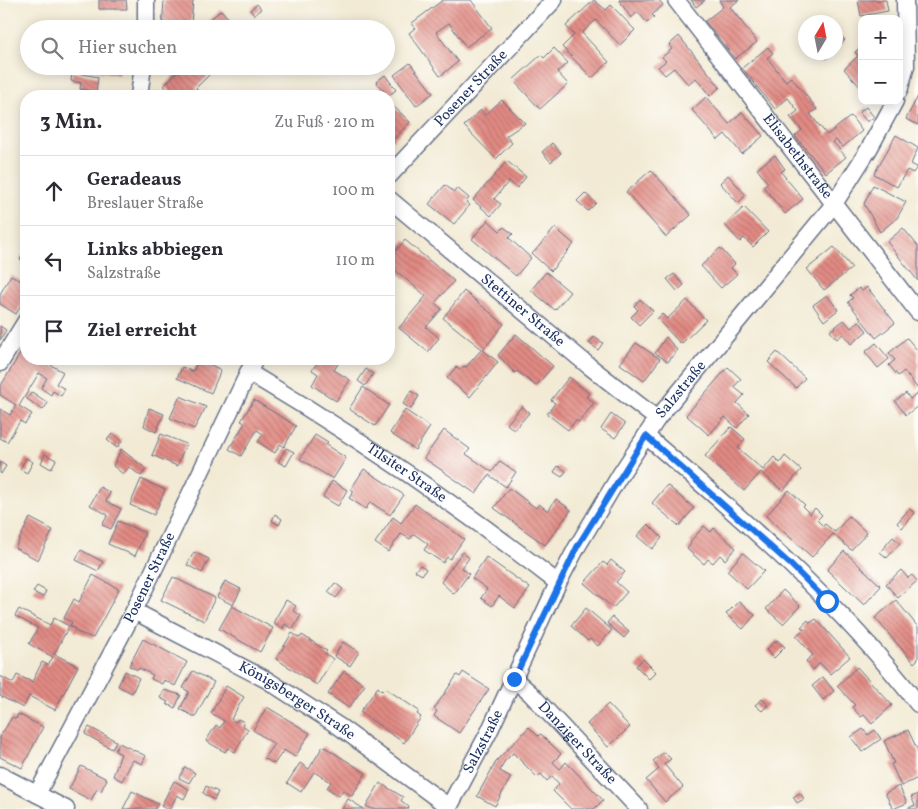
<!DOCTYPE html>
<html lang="de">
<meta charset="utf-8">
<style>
body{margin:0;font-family:Vollkorn,serif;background:#f7f7f7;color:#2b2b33}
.controls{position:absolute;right:15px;top:15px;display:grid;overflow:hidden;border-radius:10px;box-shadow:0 2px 12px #0003}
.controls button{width:45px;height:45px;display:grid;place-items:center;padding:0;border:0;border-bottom:1px solid #e1e1e2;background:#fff;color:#2b2b33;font:25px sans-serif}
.compass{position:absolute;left:798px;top:15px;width:45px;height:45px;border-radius:50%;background:#fff;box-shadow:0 2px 12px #0003;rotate:10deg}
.stop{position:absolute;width:15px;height:15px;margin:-11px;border:4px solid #1a73e8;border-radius:50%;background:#fff}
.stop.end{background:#1a73e8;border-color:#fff;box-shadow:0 1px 5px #0008}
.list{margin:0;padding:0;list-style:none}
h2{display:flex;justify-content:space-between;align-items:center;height:65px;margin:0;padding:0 20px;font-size:21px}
h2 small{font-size:16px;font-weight:400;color:#7c7c81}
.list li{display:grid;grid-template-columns:32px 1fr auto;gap:15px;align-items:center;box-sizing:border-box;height:70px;padding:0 20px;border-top:1px solid #e1e1e2}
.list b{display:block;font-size:19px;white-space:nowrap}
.list p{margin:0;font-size:16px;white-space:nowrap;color:#7c7c81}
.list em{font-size:16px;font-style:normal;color:#7c7c81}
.icon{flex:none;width:28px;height:28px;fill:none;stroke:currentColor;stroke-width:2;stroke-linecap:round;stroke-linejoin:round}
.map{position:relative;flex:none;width:918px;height:809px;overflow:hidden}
.search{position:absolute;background:#fff;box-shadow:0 2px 12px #0003;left:20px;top:20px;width:375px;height:55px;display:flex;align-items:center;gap:12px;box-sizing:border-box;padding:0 18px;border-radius:28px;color:#7c7c81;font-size:19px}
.panel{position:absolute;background:#fff;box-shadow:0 2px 12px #0003;left:20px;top:90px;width:375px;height:275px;border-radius:20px}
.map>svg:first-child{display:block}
.building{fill:url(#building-back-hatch)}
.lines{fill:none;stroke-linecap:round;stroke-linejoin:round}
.street-casing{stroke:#667087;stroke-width:19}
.street{stroke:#fff;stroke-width:16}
.route{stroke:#1a73e8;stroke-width:6}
.labels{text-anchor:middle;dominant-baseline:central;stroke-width:4.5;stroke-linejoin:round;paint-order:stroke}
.street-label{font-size:15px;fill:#1b2f5e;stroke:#fdfcf7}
</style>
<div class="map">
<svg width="918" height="809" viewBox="0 0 918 809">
<defs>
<pattern id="building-back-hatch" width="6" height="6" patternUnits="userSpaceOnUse" patternTransform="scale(1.25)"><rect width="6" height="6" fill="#e28a83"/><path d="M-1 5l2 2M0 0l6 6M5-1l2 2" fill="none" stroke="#b6716e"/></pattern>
</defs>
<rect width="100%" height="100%" fill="#fdfcf7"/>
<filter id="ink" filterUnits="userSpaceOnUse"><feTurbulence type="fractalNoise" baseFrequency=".02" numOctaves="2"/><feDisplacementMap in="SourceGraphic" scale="10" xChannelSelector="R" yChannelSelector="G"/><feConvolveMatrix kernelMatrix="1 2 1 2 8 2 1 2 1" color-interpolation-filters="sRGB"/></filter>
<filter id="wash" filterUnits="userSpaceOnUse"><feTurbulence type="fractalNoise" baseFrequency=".0096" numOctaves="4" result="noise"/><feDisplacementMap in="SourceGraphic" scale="20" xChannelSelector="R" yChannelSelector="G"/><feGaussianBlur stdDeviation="1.12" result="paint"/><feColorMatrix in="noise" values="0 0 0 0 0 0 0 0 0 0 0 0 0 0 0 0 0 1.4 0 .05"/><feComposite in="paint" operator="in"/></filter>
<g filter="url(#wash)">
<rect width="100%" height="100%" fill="#f2ead4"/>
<g id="blocks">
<g class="building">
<path d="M99,0H126L127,9H99Z"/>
<path d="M164,0H193L191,24L196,25L195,29H162Z"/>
<path d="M443,0H471L492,28L466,47L449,23L436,32L458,62L440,76L409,33L415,28L412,23Z"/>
<path d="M594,0L606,10L611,5L635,30L620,45L596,20L582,33L609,62L592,78L562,47L574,35L566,26Z"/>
<path d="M619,0H659L663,5L652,15L654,17L647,23L638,12L631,18Z"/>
<path d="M691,0H705L696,7Z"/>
<path d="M739,0L730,7L757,42L735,59L705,21L723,7L719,0Z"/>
<path d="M858,0H886L888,11L861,16Z"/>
<path d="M257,4L261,9L254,15L250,10Z"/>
<path d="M221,10L238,29H205V24Z"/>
<path d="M271,23L276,29H264Z"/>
<path d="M840,35L845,40L838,46L836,38Z"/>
<path d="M679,36L720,87L710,96L696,78L688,84L674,68L665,75L658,67L666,61L662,57L672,49L669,45Z"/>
<path d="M862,46V89L844,69L858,56L855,52Z"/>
<path d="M768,47L773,53L767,58L786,81L791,77L817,109L810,114L827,135L851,116L862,131L843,147L836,140L833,142L846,157L826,173L795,136L802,130L790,117L798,111L788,98L775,109L742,68Z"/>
<path d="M554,48L568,63L557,72L568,84L540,109L513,80L541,55L544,58Z"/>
<path d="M821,52H834L826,59Z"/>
<path d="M410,63L433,93L416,106L394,75Z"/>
<path d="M92,66H120L118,75L91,69Z"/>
<path d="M177,66H202L210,74L196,88L204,96H175L164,86L178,71L175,69Z"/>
<path d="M72,72L98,77L96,92L80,89L81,83L71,81Z"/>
<path d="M385,75L396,90L388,96L376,82Z"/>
<path d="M86,90L108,95V96H85Z"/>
<path d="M918,96V125L906,119Z"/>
<path d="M706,97L729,124L742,112L763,136L742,154L725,134L718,140L692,110Z"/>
<path d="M502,100L525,123L506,136L512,143L496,159L464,126L481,110L485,115Z"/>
<path d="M390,103L410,122L393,140L389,136Z"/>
<path d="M866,107L874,117L867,122L859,112Z"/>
<path d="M896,135L918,148L911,164L917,167L913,173L907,170L897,187L874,174Z"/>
<path d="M552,143L561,153L551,162L542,152Z"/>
<path d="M775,155L785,169L781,172L803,199L785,214L763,186L768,183L757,169Z"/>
<path d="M507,161L526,177L517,188L509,181L494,199L501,204L491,216L473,200Z"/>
<path d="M651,170L691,215L666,237L626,192Z"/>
<path d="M728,175L746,195L738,203L720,183Z"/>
<path d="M445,185L454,192L457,188L469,198L466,202L470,205L454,224L429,204Z"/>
<path d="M873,185L906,202L897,218L880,232L864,204Z"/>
<path d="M585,193L596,203L588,211L577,201Z"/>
<path d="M744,207L768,232L753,247L744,238L740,242L725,225Z"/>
<path d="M488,220L500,231L504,227L513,234L509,238L531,258L516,276L472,239Z"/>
<path d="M555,228L574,244L551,271L532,254Z"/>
<path d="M903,228L918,246V281L887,242Z"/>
<path d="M405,240L454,281L435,303L442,309L426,327L439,338L428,352L399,328L426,296L389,265V259Z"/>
<path d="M834,247L852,268L824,290L807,269Z"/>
<path d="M720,248L735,264L731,268L737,274L721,288L701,266Z"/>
<path d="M26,250V263L20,259Z"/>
<path d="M546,272L570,292L555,310L531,290Z"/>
<path d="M674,274L684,285L677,291L667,279Z"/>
<path d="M11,275L26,284V296L16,314L0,304V294Z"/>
<path d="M867,287L895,323L876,338L848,302L853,298L850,295L859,288L862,291Z"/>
<path d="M464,291L504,324L483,350L498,362L470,397L447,378L456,367L460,370L464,366L466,367L482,349L443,318Z"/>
<path d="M827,295L838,310L824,321L813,305Z"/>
<path d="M640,299L653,311L639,325L631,317L638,310L634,306Z"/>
<path d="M687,300L706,320L681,344L657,319L662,314L667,319Z"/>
<path d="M844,320L851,328L859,321L867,331L851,344L843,334L837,339L830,331Z"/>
<path d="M0,326L6,330L0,340Z"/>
<path d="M516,334L553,366L536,386L517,371L515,373L498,355Z"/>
<path d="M594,337L603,343L598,350L589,343Z"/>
<path d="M666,337L677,350L668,362L655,353Z"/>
<path d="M907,338L918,351V389L904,371L898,376L889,365L895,360L889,353Z"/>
<path d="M636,343L660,359L644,381L620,364Z"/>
<path d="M876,343L889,359L878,368L865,352Z"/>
<path d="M26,344V359H51L54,361L51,365L63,372L56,384L65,389L61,396L53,391L51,395L41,388L47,378L39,373L19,406L32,414L25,424L20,421L7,442L0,438V409L10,415L16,405L0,395V387Z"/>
<path d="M777,352L805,378L796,388L768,362Z"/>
<path d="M189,359H199L221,370L211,393L177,378L182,367L193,371L197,363Z"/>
<path d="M320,359H335L339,362L334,370L350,380L336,401L312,385L318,374L312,370Z"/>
<path d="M728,367L741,379L734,387L744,395L737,403L749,414L737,428L725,417L709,435L686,415Z"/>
<path d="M366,369L373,374L365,386L358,381Z"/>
<path d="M569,377L589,393L586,397L594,403L579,422L576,420L568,430L547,414L555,403L551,400Z"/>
<path d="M363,387L389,405L375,426L349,409Z"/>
<path d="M411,391L419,396L411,409L403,404Z"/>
<path d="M32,392L48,403L43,410L27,399Z"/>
<path d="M906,393L910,399L918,393V406L906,415L895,401Z"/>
<path d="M180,396L206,407L194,429L170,418Z"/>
<path d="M254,400L296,426L284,447L280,444L275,453L258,442L263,434L257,430L241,456L229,449L245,423L241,421Z"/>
<path d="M522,406L529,413L514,430L507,424Z"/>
<path d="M149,408L164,414L156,432L144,426Z"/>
<path d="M405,410L430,427L415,450L390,433Z"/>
<path d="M611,414L625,424L615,438L601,429Z"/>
<path d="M731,427L745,439L738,448L763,470L774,457L780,463L785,456L801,470L783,491L761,472L744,491L705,456Z"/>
<path d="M444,430L470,449L466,454L492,472L500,461L516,472L506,487L489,475L476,494L424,458Z"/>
<path d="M112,434L122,441L117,448L107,440Z"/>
<path d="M161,434L186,444L177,466L152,455Z"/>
<path d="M315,435L328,443L326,445L346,458L333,479L300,459Z"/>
<path d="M286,448L294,452L286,466L278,462Z"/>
<path d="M121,449L146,469L141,476L129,467L123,474L113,466Z"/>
<path d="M45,454L56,460L51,469L41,463Z"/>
<path d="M26,458L33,462L27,473L20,469Z"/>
<path d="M0,462L6,466L1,474L0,473Z"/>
<path d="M558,466L566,471L562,477L554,472Z"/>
<path d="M364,469L404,495L390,515L370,502L366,509L349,498L354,491L351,489Z"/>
<path d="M141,479L165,490L154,515L130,505Z"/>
<path d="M332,481L347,490L338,506L323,497Z"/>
<path d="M667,485L694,508L679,526L652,503Z"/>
<path d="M100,487L110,493L106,501L121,509L111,529L102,525L108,515L90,505Z"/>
<path d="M509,488L536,508L539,504L548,511L556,499L571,510L545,545L494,508Z"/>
<path d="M789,490L805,505L803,507L810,514L815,508L822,515L817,520L823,526L825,524L835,532L849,516L867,533L851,550L833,534L812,557L766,516Z"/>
<path d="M415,504L464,539L450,559L447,557L443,563L424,550L428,544L414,534L410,539L401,534L388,552L375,543L393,517L401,523Z"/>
<path d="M909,509L915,513L902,528L897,523Z"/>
<path d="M275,514L282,519L279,525L272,521Z"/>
<path d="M30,518L53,530L38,560L15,548Z"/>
<path d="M118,521L145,533L135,556L108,544Z"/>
<path d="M648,524L662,538L652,549L637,536Z"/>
<path d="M704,526L711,532L714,528L736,548L725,560L720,555L713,563L708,559L704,564L687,549L691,544L690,542Z"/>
<path d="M893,537L900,543L887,558L880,552Z"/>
<path d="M81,550L103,562L98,571L76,560Z"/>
<path d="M844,551L881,586L864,605L827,570Z"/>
<path d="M194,552L209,559L202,573L187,565Z"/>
<path d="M462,552L469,558L462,568L469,574L454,594L441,582Z"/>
<path d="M743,553L764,571L747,589L727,571Z"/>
<path d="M486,557L530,588L515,608L499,596L492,606L481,598L487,589L472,578Z"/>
<path d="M611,560L625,572L616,582L627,592L613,608L584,583L603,562L607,565Z"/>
<path d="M420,565L426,569L422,575L415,571Z"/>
<path d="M901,570L908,578L912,575L917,581L898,598L886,584Z"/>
<path d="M93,575L119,589L93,638L74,631L75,629L70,626L72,622L64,618L74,599L79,602Z"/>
<path d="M173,577L215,598L204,621L161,600Z"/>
<path d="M225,581L241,589L233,605L217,597Z"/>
<path d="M335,583L343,589L336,598L328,592Z"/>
<path d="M37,586L46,591L43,597L33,592Z"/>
<path d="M783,590L800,606L783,624L766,609Z"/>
<path d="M286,600L296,606L293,611L301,615L293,629L285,624L282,629L273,623Z"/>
<path d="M896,600L918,627V659L914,663L875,618Z"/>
<path d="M739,601L755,615L743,629L726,614Z"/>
<path d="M232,606L273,628L260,652L219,629Z"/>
<path d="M586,608L612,630L598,646L590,639L588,641L571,626Z"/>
<path d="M19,609L50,625L54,618L69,626L54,654L78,666L55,710L29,696L23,708L0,696V676L13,683L17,675L32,682L42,662L48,665L53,657L29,644L38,628L15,616Z"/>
<path d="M612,617L629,632L624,638L607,623Z"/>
<path d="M816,619L850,657L830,674L820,663L813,670L806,661L813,655L796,636L804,629L801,627L808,620L810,623Z"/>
<path d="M292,633L300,638L302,635L327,651L325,653L333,659L317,685L276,659Z"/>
<path d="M143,639L187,662L175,686L164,680L162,684L151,679L153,675L139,668L138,670L129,666Z"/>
<path d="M777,640L785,647L774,658L766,650Z"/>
<path d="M343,642L359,652L350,666L334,656Z"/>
<path d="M643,659L656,672L649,679L636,666Z"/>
<path d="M857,667L892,705L872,724L864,715L861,717L852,707L855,705L837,686Z"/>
<path d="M125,671L139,678L132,693L118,686Z"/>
<path d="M193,671L214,682L195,717L180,709L189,692L183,688Z"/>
<path d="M344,671L365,685L349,708L328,694Z"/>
<path d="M463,672L489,689L459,733L434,716L437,711L434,709L457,675L460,677Z"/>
<path d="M823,677L834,691L823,700L812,686Z"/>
<path d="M226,686L244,697L231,719L236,722L238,719L244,722L242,725L248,729L235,752L228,748L225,752L206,741L216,725L220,728L224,721L211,713Z"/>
<path d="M378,687L382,691L385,688L419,711L417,714L421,717L404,743L360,712Z"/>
<path d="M164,690L181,695L175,708L166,704L168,702L160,698Z"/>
<path d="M762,699L768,705L762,711L755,705Z"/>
<path d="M608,704L630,727L608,747L587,724Z"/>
<path d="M267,707L310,733L295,757L284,750L274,764L264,758L274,744L253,730Z"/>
<path d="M18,714L43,727L22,768L0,757V737L12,717L16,719Z"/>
<path d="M89,727L116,741L112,749L85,734Z"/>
<path d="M529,727L538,736L541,734L561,754L553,762L560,769L566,762L603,800L594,809H571L553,791L559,784L552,776L547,781L541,774L537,777L513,753L504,762L500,771L511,777L495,806L477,796L497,760Z"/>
<path d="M863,729L868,735L875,730L881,739L862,752L851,737Z"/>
<path d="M908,730L918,751V778L901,786L891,764L894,763L884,741Z"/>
<path d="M119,743L146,756L142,764L133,760L122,781L113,776L121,754L115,751Z"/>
<path d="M323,746L366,773L352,796L343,790L339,796L327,788L331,782L314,772L301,792L287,783L300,763L309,769Z"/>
<path d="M664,752L671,759L664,764L683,787L665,802L646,780L659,769L653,761Z"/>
<path d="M81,766L107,779L101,791L97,789L91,800L69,789Z"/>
<path d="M185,767L195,773L189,783L179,778Z"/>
<path d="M174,781L189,789L184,799L177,795L170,809H166L161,806Z"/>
<path d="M380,783L403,797L401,801L409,806L408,809H372L366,806Z"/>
<path d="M206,786L218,792L214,800L203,793Z"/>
<path d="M899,786L907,803L893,809L885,793Z"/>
<path d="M132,791L158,804L155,809H123Z"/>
<path d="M800,793L804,799L797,803L793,797Z"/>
<path d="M918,794V809H907L915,805L911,797Z"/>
<path d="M348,799L364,809H342Z"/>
</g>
</g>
</g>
<g filter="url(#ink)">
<use href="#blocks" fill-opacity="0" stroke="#667087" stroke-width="1"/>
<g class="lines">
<defs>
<g id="street">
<path id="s1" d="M676,0L918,312"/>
<path d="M146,29V0"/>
<path d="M899,91L906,66L905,0"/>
<path d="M139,96L143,66"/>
<path id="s2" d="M389,176L554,0"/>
<path id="s3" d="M389,199L589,366L657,419"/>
<path d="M0,363L26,321"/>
<path id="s4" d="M248,372C356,436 459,506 558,583"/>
<path d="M646,436C742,518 840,603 918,704"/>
<path id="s5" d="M134,611L267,680L340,727L449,807"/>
<path id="s6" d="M514,679L530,693L639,809"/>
<path d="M0,775L66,809"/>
<path id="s7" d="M37,794L134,611L255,359"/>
<path id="s8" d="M448,809L489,732L558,583L577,547L620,475L657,419L834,204L869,149L895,101"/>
</g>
</defs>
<use href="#street" class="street-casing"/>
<use href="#street" class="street"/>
</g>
</g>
<g class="lines" filter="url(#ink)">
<path class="route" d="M514,679L577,547L646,436L790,564L827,601"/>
</g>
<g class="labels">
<g class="street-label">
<text stroke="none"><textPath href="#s2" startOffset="120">Posener Straße</textPath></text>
<text stroke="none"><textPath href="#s1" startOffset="198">Elisabethstraße</textPath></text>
<text stroke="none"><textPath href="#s3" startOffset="174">Stettiner Straße</textPath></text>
<text stroke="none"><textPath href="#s8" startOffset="481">Salzstraße</textPath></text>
<text stroke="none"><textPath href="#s4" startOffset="188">Tilsiter Straße</textPath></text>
<text stroke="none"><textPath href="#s7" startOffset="244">Posener Straße</textPath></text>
<text stroke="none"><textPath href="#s5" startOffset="186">Königsberger Straße</textPath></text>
<text stroke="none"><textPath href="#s8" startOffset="76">Salzstraße</textPath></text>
<text stroke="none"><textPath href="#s6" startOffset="90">Danziger Straße</textPath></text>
</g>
</g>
</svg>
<div class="controls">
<button>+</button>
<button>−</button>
</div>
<svg class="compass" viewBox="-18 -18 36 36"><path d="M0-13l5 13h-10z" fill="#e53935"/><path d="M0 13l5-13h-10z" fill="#7c7c81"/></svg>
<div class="stop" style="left:827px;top:601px"></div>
<div class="stop end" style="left:514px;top:679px"></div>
<div class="search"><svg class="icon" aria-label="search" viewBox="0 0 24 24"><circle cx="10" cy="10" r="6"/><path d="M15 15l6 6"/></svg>Hier suchen</div>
<section class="panel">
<h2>3 Min.<small>Zu Fuß · 210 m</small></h2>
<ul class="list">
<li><svg class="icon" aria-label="ahead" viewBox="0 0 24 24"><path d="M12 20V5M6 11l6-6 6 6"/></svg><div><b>Geradeaus</b><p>Breslauer Straße</p></div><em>100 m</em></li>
<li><svg class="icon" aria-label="left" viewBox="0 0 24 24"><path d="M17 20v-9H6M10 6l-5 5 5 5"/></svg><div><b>Links abbiegen</b><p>Salzstraße</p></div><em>110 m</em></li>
<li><svg class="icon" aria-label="arrive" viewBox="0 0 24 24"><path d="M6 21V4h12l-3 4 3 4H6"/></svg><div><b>Ziel erreicht</b></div></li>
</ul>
</section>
</div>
